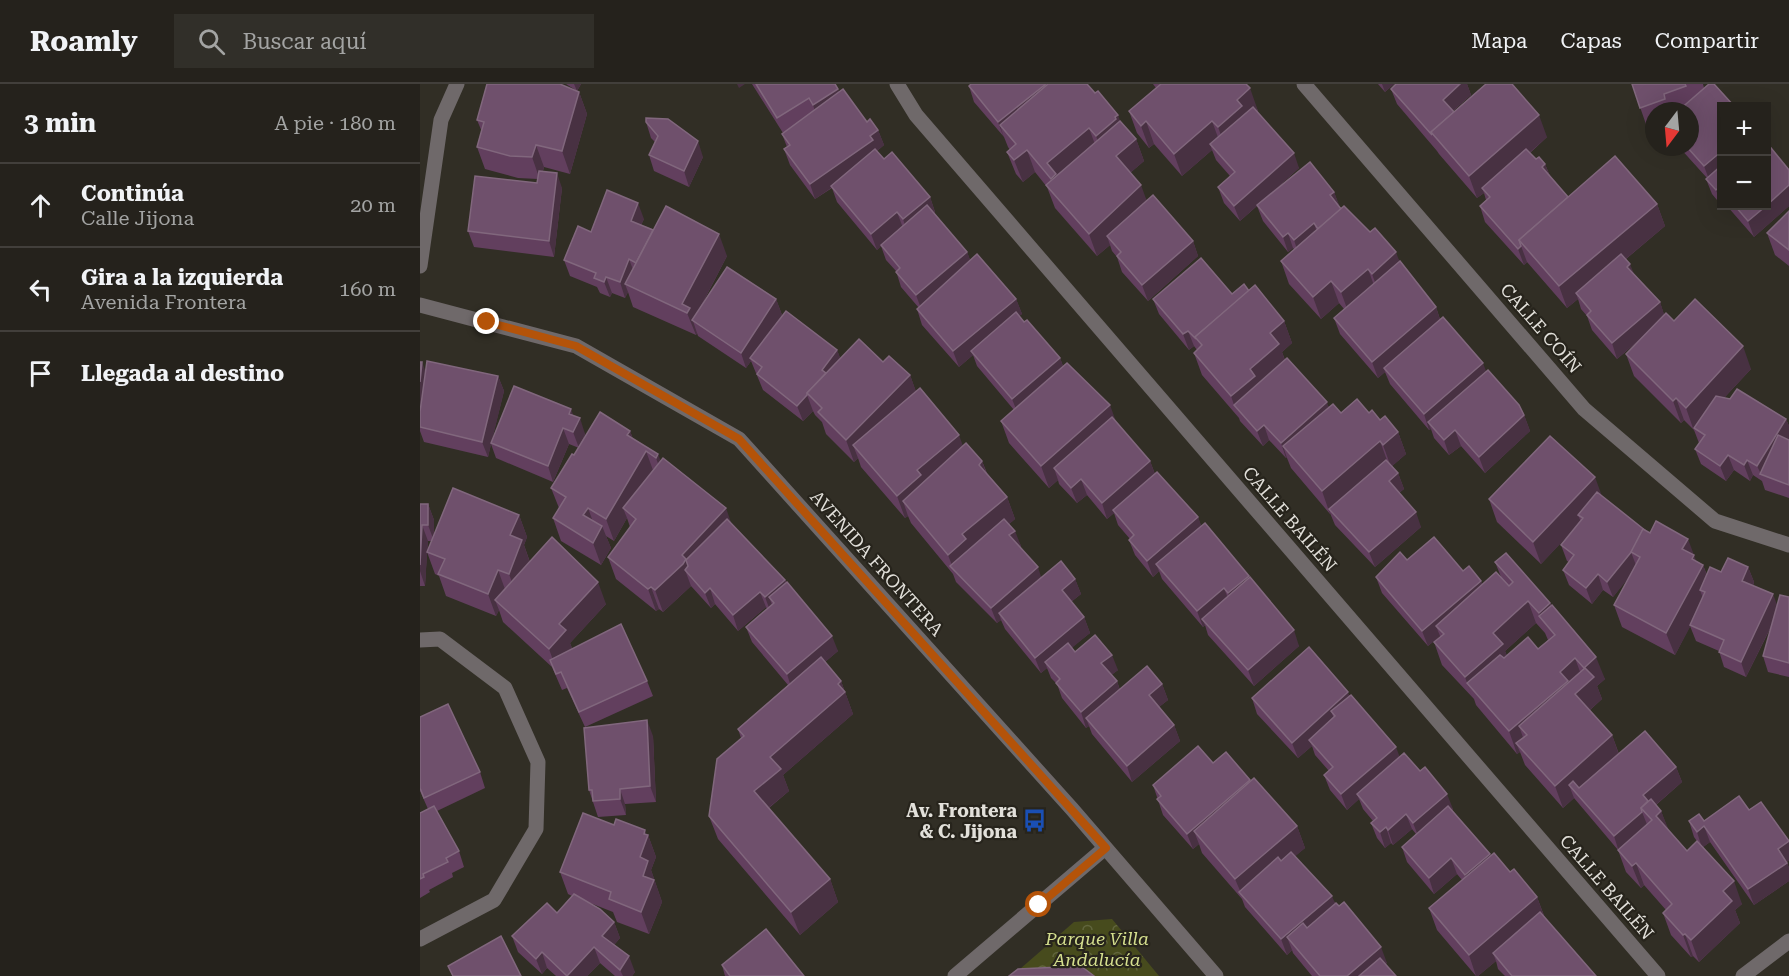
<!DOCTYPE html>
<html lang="es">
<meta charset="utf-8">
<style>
body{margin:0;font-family:"Roboto Serif",serif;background:#312f29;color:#f1f3f6}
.controls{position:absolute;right:18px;top:18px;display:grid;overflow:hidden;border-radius:0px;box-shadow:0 6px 24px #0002}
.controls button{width:54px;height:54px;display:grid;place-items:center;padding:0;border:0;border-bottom:2px solid #423f3b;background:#25221c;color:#f1f3f6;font:30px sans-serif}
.compass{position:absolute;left:1225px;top:18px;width:54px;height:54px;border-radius:50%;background:#25221c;box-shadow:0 6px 24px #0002;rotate:196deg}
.stop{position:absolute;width:18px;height:18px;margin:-14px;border:4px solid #b45309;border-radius:50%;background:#fff}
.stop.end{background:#b45309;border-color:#fff;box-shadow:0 2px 6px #0008}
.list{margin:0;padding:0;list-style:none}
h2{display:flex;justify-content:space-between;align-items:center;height:78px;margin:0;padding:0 24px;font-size:26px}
h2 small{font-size:20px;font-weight:400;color:#a3a4a3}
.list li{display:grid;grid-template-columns:39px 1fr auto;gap:18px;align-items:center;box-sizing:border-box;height:84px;padding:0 24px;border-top:2px solid #423f3b}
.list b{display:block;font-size:22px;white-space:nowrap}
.list p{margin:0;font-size:20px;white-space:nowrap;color:#a3a4a3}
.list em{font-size:20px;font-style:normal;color:#a3a4a3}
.icon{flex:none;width:33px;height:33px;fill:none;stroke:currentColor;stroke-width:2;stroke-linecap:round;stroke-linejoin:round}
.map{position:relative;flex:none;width:1369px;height:892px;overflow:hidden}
header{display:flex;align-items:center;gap:36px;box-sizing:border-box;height:84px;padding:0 30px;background:#25221c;border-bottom:2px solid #423f3b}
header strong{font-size:28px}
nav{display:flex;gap:33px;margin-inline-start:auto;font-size:21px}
.search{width:420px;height:54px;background:#312f29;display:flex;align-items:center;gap:15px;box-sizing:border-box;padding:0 21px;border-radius:0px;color:#a3a4a3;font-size:22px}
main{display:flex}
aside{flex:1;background:#25221c}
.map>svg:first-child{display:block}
.forest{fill:url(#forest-crowns)}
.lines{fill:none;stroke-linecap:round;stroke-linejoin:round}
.minor{stroke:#6f696a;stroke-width:15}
.wall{fill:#623f5e;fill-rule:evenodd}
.shaded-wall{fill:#483142}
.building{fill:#6f506c;stroke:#81677d;stroke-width:1.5}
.route{stroke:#b45309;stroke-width:8}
.labels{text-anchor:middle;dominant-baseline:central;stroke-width:4.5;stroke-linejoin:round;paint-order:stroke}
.street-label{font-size:18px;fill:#e2e0da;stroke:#27241c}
.poi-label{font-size:18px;font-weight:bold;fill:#e2e0da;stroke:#27241c;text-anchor:end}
.park-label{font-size:18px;font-style:italic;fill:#d5df8e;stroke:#27241c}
</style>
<header>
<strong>Roamly</strong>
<div class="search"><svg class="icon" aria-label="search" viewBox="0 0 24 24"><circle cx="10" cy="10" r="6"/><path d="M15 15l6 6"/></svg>Buscar aquí</div>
<nav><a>Mapa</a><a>Capas</a><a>Compartir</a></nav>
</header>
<main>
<aside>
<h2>3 min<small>A pie · 180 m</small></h2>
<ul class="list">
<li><svg class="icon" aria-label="ahead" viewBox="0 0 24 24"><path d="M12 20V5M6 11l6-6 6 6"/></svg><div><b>Continúa</b><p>Calle Jijona</p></div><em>20 m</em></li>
<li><svg class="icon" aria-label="left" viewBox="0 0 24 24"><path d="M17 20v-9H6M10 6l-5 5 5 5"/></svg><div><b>Gira a la izquierda</b><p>Avenida Frontera</p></div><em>160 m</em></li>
<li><svg class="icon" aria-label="arrive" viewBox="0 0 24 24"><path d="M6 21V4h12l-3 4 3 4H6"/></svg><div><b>Llegada al destino</b></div></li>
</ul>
</aside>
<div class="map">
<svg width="1369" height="892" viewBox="0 0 1369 892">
<defs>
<pattern id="forest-crowns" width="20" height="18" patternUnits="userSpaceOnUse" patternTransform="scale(1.5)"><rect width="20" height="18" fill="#474b1d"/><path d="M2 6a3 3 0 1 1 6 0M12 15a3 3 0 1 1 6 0" fill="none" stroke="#61653d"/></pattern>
</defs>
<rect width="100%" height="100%" fill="#312e25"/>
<path class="forest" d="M692,835L739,892H592L654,838Z"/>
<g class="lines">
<g class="minor">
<path d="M477,0L496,31L1238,892"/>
<path d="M884,0L1164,325L1295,437L1369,461"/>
<path d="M0,182L21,36L37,0"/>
<path d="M0,221L156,262L319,355L652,725L796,892"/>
<path d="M0,556L20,555L85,604L118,678L116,745L74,816L0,855"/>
<path d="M535,892L685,764"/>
<path d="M1323,892L1369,857"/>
</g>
</g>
<g class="wall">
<path d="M146,0H161L157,7Z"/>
<path d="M332,0H415L419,8L447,38L458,46L464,61L457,67L464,75L510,113L515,128L514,129L547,168L550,176L596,215L602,230L599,232L640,274L643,282L695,337L730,377L735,390L778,433L781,442L829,492L879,562L834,602L788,551L785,541L783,543L742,495L739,487L733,493L715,471L709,456L710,455L698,441L694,429L687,435L667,411L657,419L639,400L638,396L629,404L589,359L581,337L594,326L557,282L553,271L539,283L502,241L497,225L499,224L481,203L476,187L466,176L461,162L457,166L417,118L412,104L395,115L370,81L364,65L367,63L362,50L363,49Z"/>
<path d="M733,0H826L838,27L837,28L879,84L847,113L914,108L919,122L980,177L1016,223L1020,235L1104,331L1110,347L1065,389L1041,362L1029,371L1014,354L1011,345L1009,346L970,300L965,288L958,294L920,250L914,234L924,225L919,219L901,235L869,200L861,177L875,166L873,164L868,168L843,137L837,122L820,137L804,119L798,103L810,92L796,76L792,66L762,92L734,60L729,64L717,49L709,27L736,4Z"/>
<path d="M958,0H974L965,8Z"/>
<path d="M976,0H1047L1051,11L1033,27L1127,53L1110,69L1116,75L1125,80L1130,92L1148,113L1237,120L1245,142L1206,175L1214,190L1240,218L1244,231L1331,285L1304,314L1366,335L1369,342V414L1345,406L1342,397L1333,391L1330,397L1314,386L1306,397L1281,380L1275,365L1279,359L1274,346L1264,336L1261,339L1214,292L1206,270L1224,252L1197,275L1172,246L1167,232L1161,225L1158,215L1147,224L1107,178L1104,181L1065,138L1060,122L1066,116L1064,109L1057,114L1019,70L1017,67L977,20L971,5Z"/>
<path d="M1212,0H1283L1284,4L1302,22V122L1292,110L1286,95L1287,94L1259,63H1270V27H1234V44L1228,46Z"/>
<path d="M549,2L700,37L716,55L724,77L710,89L727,117L773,157L778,172L728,217L702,188L697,173L692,167L690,161L677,172L635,124L627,103L615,88L603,98L596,90L587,68L590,66L588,63L584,53L554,18Z"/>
<path d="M159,8L167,30L150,90L124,83L123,87L142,104L134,173L54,163L48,147L117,99L118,95L98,94L65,85L57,63L62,48L57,36Z"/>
<path d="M226,38L283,73L269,103L234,87L229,71L235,58L231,54Z"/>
<path d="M1369,86V122L1334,153L1307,122H1347Z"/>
<path d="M1369,127V182L1355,171L1347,149Z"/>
<path d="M224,135L221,141L307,172L277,230L356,215L362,231L351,247L417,266L420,274L463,278L490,291L496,308L543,362L562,377L567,389L587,413L595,435L589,440L601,462L600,463L621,494L655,495L661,510L651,518L664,533L670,549L652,563L655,568L698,586L691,591L697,597L700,606L742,600L748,616L739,623L754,641L760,657L712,698L672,650L669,642L666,644L642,614L637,600L631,594L627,584L621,589L585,545L581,536L577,539L536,498L533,490L491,439L488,432L485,434L441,383L438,374L434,378L406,350L402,338L395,331L393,327L383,337L343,306L331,277L326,284L278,252L277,249L276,251L213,223L208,208L205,214L192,209L190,213L180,209L177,203L150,192L144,176L171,148Z"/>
<path d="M829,207L864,237L872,259L862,268L865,276L909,323L921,329H949L978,348L986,370L972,382L978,389L984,405L979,409L1001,443L955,483L915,441L910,429V430L871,384L867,374H866L849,356L843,362L820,337L819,334L782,291L774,269L777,266L774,262L769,266L739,230L733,215L812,210Z"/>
<path d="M0,278L5,288L78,292L84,307L72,355L154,332L165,350L161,360L210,347L213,355L241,377L312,440L365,496L418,567L405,578L421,597L433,630L363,691L369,707L349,724L410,795L418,818L380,851L298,755L289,732L321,654L318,645L368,601L332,558L326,543L347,525L346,523L318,547L295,520L291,524L271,502L243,528L239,525L236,527L196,495L188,473L210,443L207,434L194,457L186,452L191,464L181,481L141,457L133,434L139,424L131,404L159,364L149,360L133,398L76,374L71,360L68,373L4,358L0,347Z"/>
<path d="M1182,412L1226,447L1283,481L1287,491L1328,483L1334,498L1333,502L1357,522L1369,513V593L1348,588L1343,572L1352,541L1326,593L1304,583L1299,567L1276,557L1270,542L1255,571L1202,543L1194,521L1210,491L1193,513L1183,506L1172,520L1149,501L1143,486L1149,478L1147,477L1141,461L1152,447L1121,480L1077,438L1069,415Z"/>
<path d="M0,420H8L14,436V452L99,431L107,453L104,461L110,478L186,520L150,559L152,564L227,597L233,612L165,643L147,604L142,606L132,583L83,538L79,526L76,532L26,512L19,492L15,490L7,468L5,502H0ZM8,457H12L7,468Z"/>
<path d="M987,476L1043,487L1061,497L1062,501L1081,493L1075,478L1130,519L1185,595L1177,602L1182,615L1170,626L1192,651L1199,670L1256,683L1262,698L1236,721L1241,727L1248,746L1267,767L1279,760L1274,753L1269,737H1284L1329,726L1341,718L1369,758V776L1367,778L1369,784V797L1334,821L1290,758L1283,763L1322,820L1315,826L1320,839L1279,878L1273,872L1271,873L1251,851L1243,829L1246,826L1224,801L1221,804L1206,788L1198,766L1154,714L1143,724L1105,681L1100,668L1097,670L1056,621L1054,615L1022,581L1014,558L1020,553V552L1008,562L962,509L956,493ZM1116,539L1125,549L1128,556L1118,565L1087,572L1085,567Z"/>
<path d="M930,611L980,673L1033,725L1032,726L1070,772L1090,788L1117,813L1125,834L1176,892H1085L1078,885L1076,877L1058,892H1056L1017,846L1009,824L1042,796L1037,790L1014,810L987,778L982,763L996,750L992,745L973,761L971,759L965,764L957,754L951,739L953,737L943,725L939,715L927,726L910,706L904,691L909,687L895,671L892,662L878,674L837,630L832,614Z"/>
<path d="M0,633L60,688L65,704L17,727L39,767L44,783L32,789L33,793L9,806L10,808L0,814V729L8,725L0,707Z"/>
<path d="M233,652L236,718L205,720L206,731L178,733L169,706Z"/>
<path d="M793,679L830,697L877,742L885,764L875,772L967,879L965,880L976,892H892L873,869L872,866L867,871L825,823L822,815L782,769L779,760L773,765L743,731L733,701Z"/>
<path d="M194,741L228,751L236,773L231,786L242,818L229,850L197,838L193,828L170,819L194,838L200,854L194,861L215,888L212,892H195L180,879L167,892H136L127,884L122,890L98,868L92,852L137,829L152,812L148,810L140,788Z"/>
<path d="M302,881L384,892H305Z"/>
</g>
<g class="shaded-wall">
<path d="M154,0H161L157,7Z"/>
<path d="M317,0H325L319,4Z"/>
<path d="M626,0H628L580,41L584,54L578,38Z"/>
<path d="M962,0H974L965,8Z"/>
<path d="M1040,0H1047L1051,11L1028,31L1023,16Z"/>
<path d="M830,4L838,27L827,36L806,65L798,43L817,16Z"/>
<path d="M418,5L424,20L398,36L393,21Z"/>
<path d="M159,8L167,30L150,90L142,67Z"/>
<path d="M698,31L706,53L684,75L676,52Z"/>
<path d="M1119,31L1127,53L1065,108L1062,104L1064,109L1057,114L1049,92Z"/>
<path d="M726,37L734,60L729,64L721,42Z"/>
<path d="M792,37L800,59L790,60L792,66L762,92L754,70Z"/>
<path d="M669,44L677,66L638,114L631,95L627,79Z"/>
<path d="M458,46L464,61L457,67L458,72L395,115L390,100Z"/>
<path d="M716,55L724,77L704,94L696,72Z"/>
<path d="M278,57L283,73L269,103L264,87Z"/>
<path d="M116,61L124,83L120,96L112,73Z"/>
<path d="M607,66L615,88L603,98L594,76Z"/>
<path d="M1302,67V87L1290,98L1284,82Z"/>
<path d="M874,69L879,84L820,137L814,122Z"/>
<path d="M1125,80L1131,95L1122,83Z"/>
<path d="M137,89L142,104L134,173L129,157Z"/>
<path d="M721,101L729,123L687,152L690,161L677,172L669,150Z"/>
<path d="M1369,101V122L1334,153L1328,137Z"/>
<path d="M1299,103L1302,110V122L1296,106Z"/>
<path d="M914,108L920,123L910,111Z"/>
<path d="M510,113L515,128L488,151L483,135Z"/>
<path d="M218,119L224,135L216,152L211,137Z"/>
<path d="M1237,120L1245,142L1159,214L1156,209L1158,215L1147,224L1139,202Z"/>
<path d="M477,128L483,144L457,166L451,150Z"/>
<path d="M894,139L899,155L879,171L874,156Z"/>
<path d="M868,149L873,164L868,168L863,153Z"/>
<path d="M299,150L307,172L273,237L277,249L276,251L267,229L262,220Z"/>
<path d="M773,157L778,172L728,217L722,201Z"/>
<path d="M1101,162L1107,178L1104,181L1098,165Z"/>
<path d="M547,168L553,183L502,227L496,211Z"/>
<path d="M976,168L984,190L960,212L952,190Z"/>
<path d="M209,175L215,191L205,200L208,208L205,214L200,198Z"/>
<path d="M1210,180L1216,195L1207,183Z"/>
<path d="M948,185L956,207L929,230L921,208Z"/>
<path d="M186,193L192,209L190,213L184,198Z"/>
<path d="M911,197L919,219L901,235L893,213Z"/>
<path d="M356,215L362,231L332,275L330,274L331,277L326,284L321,269Z"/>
<path d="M596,215L602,230L554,270L551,267L553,271L539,283L533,267Z"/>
<path d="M1240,218L1245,233L1197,275L1192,259Z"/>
<path d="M1016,223L1021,239L964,284L965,288L958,294L952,278Z"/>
<path d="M864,237L872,259L862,268L867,283L814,321L811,312L830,285L850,249Z"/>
<path d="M768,247L774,262L769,266L763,250Z"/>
<path d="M1323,262L1331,285L1275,345L1274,344V347L1266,324Z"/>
<path d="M417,266L423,281L399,321L402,286Z"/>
<path d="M640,274L646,290L598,330L592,315Z"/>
<path d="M2,278L8,294L4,333L0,322V298Z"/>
<path d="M1063,279L1069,295L1008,338L1011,345L1009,346L1004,330Z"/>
<path d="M490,291L498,313L433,361L438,374L434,378L426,356Z"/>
<path d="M78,292L84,307L68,373L62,358Z"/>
<path d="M387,311L393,327L383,337L377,322Z"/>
<path d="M1256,314L1264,336L1261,339L1253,317Z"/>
<path d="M907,318L912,334L863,362L867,374H866L861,359Z"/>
<path d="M690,321L698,343L634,384L638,396L629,404L621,382Z"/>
<path d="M151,325L157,341L160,334L165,350L159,364L153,348L149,330Z"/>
<path d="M1104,331L1110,347L1065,389L1059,373Z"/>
<path d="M1366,335L1369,342V355L1346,393L1341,390L1337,382Z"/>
<path d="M844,341L849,356L843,362L837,347Z"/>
<path d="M143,344L149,360L133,398L128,382Z"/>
<path d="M1035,346L1041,362L1029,371L1024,356Z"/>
<path d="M210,347L218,369L207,351Z"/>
<path d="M978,348L986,370L971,383L963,361Z"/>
<path d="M539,351L547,373L483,417L488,432L485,434L477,412L497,386Z"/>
<path d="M960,357L968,379L909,425L910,429V430L902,407Z"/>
<path d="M226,367L234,389L203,424L207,434L194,457L186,435Z"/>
<path d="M238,370L247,393L244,396L236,374Z"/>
<path d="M1308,371L1314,386L1306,397L1300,382Z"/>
<path d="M1327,376L1333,391L1330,397L1324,381Z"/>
<path d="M562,377L570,400L559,381Z"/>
<path d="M730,377L736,393L693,426L694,429L687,435L682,419Z"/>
<path d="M978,389L984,405L975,412L969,397Z"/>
<path d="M1175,393L1183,415L1163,434L1158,431L1161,438L1121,480L1113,458Z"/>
<path d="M661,395L667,411L657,419L651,404Z"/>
<path d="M587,413L595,435L552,471L533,484L528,471L542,450Z"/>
<path d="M8,420L14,436V457L8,441Z"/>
<path d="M168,424L176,446L163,431Z"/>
<path d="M306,424L314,447L265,486L271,502L243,528L235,506L262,471Z"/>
<path d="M996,428L1001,443L955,483L949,468Z"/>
<path d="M99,431L107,453L104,461L110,479L97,512L89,490L90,451Z"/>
<path d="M778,433L784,449L736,480L739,487L733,493L727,477Z"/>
<path d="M2,441L8,457L5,502L0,487Z"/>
<path d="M182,442L191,464L181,481L173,459Z"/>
<path d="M595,447L601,462L595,467L589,451Z"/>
<path d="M1227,448L1220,473L1211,468L1217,484L1193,513L1187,498Z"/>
<path d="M1268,455L1280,487L1283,481L1291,503L1285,508L1280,506L1284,517L1255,571L1246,549L1262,465Z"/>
<path d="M618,483L623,499L579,529L581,536L577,539L571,524Z"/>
<path d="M1328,483L1334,498L1328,513L1322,497Z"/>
<path d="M78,486L86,508L75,516L79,526L76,532L68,510Z"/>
<path d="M1178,490L1183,506L1172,520L1166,504Z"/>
<path d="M829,492L834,507L814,524L808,509Z"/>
<path d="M655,495L661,510L647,521L642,506Z"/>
<path d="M365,496L371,512L354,519L349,513L354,526L351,529L345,513Z"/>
<path d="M1061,497L1066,512L1016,542L1020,552L1008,562L1002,547Z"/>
<path d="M178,498L186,520L150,559L154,569L137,587L129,565L139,540Z"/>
<path d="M231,503L239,525L236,527L228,505Z"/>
<path d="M290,504L295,520L291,524L285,509Z"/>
<path d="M804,504L810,520L782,535L785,541L783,543L777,527Z"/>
<path d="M340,508L346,523L318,547L313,531Z"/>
<path d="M1353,510L1359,526L1326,593L1321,578Z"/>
<path d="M1108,517L1116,539L1085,567L1091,582L1047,599L1053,616L1045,593L1073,549Z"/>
<path d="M1130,519L1138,542L1121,535L1119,529Z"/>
<path d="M664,533L670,549L629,583L625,578L627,584L621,589L615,574Z"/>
<path d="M874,546L879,562L834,602L828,586Z"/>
<path d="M412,552L418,567L372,606L367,590Z"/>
<path d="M692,571L698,586L687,595L681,579Z"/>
<path d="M1176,573L1185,595L1177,602L1182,615L1163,632L1155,610L1164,584Z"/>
<path d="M1155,574L1163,596L1107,651L1099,642L1106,662L1096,659L1100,668L1097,670L1089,647L1140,588Z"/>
<path d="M421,597L433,630L363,691L369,707L342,729L334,707L350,673Z"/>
<path d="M697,597L702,613L666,634L669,642L666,644L661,628Z"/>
<path d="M742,600L748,616L734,627L729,611Z"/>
<path d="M928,608L934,624L915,632L911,627L916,640L889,656L892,662L878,674L872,659Z"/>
<path d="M227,636L233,652L236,718L230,702Z"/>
<path d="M754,641L760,657L712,698L707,682Z"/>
<path d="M1192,651L1200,674L1158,711L1149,701L1154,714L1143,724L1135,702Z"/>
<path d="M976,663L982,679L937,710L939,715L927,726L921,710Z"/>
<path d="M1256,683L1262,698L1232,724L1223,711Z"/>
<path d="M830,696L835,712L774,747L779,760L773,765L767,750Z"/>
<path d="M200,705L205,720L206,731L200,715Z"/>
<path d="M1027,710L1033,725L999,754L993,739Z"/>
<path d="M1241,727L1250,749L1236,732Z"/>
<path d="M1222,728L1228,743L1199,768L1194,752Z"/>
<path d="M986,730L992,745L973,761L968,746Z"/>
<path d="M877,742L885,764L826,815L821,809L815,795Z"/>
<path d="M1284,742L1290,758L1282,764L1277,748Z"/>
<path d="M966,743L971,759L965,764L960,748Z"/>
<path d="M225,746L227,754L228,751L236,773L231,786L242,818L229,850L221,828L223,792L220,773Z"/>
<path d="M1369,757V776L1363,780L1358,765Z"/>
<path d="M1070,770L1075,786L1051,806L1045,791Z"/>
<path d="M1031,774L1037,790L1014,810L1009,794Z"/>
<path d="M1216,779L1224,801L1221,804L1212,782Z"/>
<path d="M1367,779L1369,784V797L1334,821L1328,805Z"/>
<path d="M410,795L418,818L380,851L371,828Z"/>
<path d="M1314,797L1322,820L1315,826L1320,839L1279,878L1271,856L1303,807Z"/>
<path d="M912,812L918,827L876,863L867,853L872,866L867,871L861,855Z"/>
<path d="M1117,813L1125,835L1073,869L1076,877L1058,892H1056L1049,871Z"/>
<path d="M194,838L200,854L188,868L182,852Z"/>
<path d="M1265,850L1273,872L1271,873L1263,851Z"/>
<path d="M174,863L180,879L167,892H147Z"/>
<path d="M961,863L967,879L951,892H927Z"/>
<path d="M122,868L127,884L122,890L116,875Z"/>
<path d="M209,872L215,888L212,892H203L200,886Z"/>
</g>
<g class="building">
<path d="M67,0H140L159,8L142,67L116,61L112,73L90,72L57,63L64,38L57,36Z"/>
<path d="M336,0H415L418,5L393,21L389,14L357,34Z"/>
<path d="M551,0H626L578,38L549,2Z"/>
<path d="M628,0H667L675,9L678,7L698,31L695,33L696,35L676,52L669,44L627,79L636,90L631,95L607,66L594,76L587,68L596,60L580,41Z"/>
<path d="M741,0H826L830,4L817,16L822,22L798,43L792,37L754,70L726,37L721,42L709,27Z"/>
<path d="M976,0H1040L1023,16L1034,28L1011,48L1012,51L971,5Z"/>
<path d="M1066,0H1092L1119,31L1049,92L1011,48Z"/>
<path d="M1212,0H1265L1266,2L1244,10L1245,15L1220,24Z"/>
<path d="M1289,0H1294L1314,22H1302V67L1284,82L1267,63H1270V27H1258Z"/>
<path d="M423,5L447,38L450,35L458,46L450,52L453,56L390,100L364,65L370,61L362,50Z"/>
<path d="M833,23L874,69L814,122L798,103L815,88L790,60Z"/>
<path d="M226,34L248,35L278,57L264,87L229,71L238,52L226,38Z"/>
<path d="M700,37L716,55L696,72L721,101L669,150L626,101Z"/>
<path d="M1347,59L1369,86V101L1347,121Z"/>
<path d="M455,65L464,75L472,68L510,113L483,135L477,128L451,150L411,102Z"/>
<path d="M1106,65L1116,75L1119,73L1125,80L1122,83L1148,113L1099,156L1101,162L1098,165L1060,122L1070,113L1062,104Z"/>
<path d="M1195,72L1237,120L1139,202L1099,156Z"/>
<path d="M890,78L914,108L910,111L921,125L898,145L894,139L874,156L868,149L863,153L837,121Z"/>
<path d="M1302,81V106L1299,103L1296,106L1286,95Z"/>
<path d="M119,87L137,89L129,157L48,147L55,92L117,99Z"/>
<path d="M187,106L218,119L211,137L233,146L216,179L209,175L200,198L186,193L184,198L174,194L176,189L144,176L158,142L171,148Z"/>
<path d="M733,111L773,157L722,201L697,172L701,168L687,152Z"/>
<path d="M507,121L547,168L496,211L476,188L480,184L461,161Z"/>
<path d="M246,122L299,150L262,220L270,224L267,229L205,200Z"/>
<path d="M924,122L950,148L955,144L976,168L952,190L948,185L921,208L911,197L893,213L861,177Z"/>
<path d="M1315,122H1346L1328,137Z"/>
<path d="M1369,127V166L1347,149Z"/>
<path d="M557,170L596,215L533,267L497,225Z"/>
<path d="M1201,170L1210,180L1207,183L1240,218L1192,259L1167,231L1171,227L1156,209Z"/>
<path d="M781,174L812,210L824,200L829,207L775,253L776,255L768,247L763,250L733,215Z"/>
<path d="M980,177L1016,223L952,278L914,234Z"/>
<path d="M307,183L356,215L321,269L272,236Z"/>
<path d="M835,201L864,237L850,249L859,260L830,285L835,292L811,312L774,269L782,261L775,253Z"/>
<path d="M1275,215L1323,262L1266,324L1256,314L1253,317L1206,270L1246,229L1254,237Z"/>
<path d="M366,227L417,266L402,286L406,289L387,309V311L377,322L337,290L342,283L330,274Z"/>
<path d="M596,228L604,238L607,236L640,274L592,315L551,267Z"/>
<path d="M1023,233L1063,279L1004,330L964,284Z"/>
<path d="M439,255L463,278L469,272L490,291L426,356L398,328L402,324L387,309Z"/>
<path d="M867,274L907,318L861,359L844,341L837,347L814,321Z"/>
<path d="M7,277L78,292L62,358L0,343V328Z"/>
<path d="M0,278H2L0,298Z"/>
<path d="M647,279L690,321L621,382L581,337Z"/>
<path d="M1068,286L1099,321L1104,331L1059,373L1035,346L1024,356L1008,338Z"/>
<path d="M94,302L151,325L149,330L160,334L153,348L143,344L128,382L71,359Z"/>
<path d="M500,304L539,351L497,386L501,391L477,412L433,361Z"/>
<path d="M1317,305L1366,335L1337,382L1327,376L1324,381L1308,371L1300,382L1275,365L1285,351L1274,344L1296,312L1310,315Z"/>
<path d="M937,315L949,329L952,326L960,336L965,332L978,348L963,361L960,357L902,407L863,362L913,320L921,329Z"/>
<path d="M180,328L210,347L207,351L238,370L236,374L226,367L186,435L168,424L163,431L182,442L173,459L133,434L146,413L131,404L152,370L154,371Z"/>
<path d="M692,333L730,377L682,419L661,395L651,404L634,384Z"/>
<path d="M1358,351L1369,356V401L1340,390Z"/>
<path d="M1130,352L1175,393L1113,458L1069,415Z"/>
<path d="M546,359L562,377L559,381L587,413L542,450L546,455L528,471L483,417Z"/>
<path d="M243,374L306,424L262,471L266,475L263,480L235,506L231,503L228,505L188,473L216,435L203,424Z"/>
<path d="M966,376L978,389L969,397L996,428L949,468L909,425Z"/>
<path d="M737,388L778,433L727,477L709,456L714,451L693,426Z"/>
<path d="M33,404L99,431L90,451L102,456L89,490L78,486L68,510L18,490L25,475L7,468Z"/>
<path d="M1177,408L1226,447L1223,445L1212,467L1187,498L1178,490L1166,504L1143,486L1154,471L1141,461L1163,434L1158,431Z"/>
<path d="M0,420H8V441H2L0,481Z"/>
<path d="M307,435L365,496L345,513L340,508L313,531L290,504L285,509L265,486L268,482L266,476Z"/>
<path d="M584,435L595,447L589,451L618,483L571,524L530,482Z"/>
<path d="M1236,437L1268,455L1262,465L1274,471L1272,475L1283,481L1246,549L1194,521L1220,473L1211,468L1223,445L1230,449Z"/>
<path d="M785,439L829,492L808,509L804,504L777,527L736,480Z"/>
<path d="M132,453L178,498L139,540L146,546L129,565L75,516Z"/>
<path d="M1014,453L1043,487L1049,482L1061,497L1002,547L956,493L980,468L987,476Z"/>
<path d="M1086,469L1130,519L1119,529L1108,517L1073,549L1083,560L1045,593L1014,558L1024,550L1016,542L1076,488L1089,502L1093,498L1075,478Z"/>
<path d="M1308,474L1328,483L1322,497L1353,510L1321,578L1299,568L1304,556L1270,541L1285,508L1280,506L1290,483L1301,488Z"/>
<path d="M641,477L655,495L642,506L664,533L615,574L579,529Z"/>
<path d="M830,493L874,546L828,586L782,535Z"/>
<path d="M367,498L412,552L367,590L326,543L354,519L349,513Z"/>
<path d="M1360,511L1369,513V579L1343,572Z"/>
<path d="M1132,521L1176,573L1164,584L1155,574L1140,588L1148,597L1089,647L1047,599L1080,571L1084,574L1108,553L1118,565L1135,551L1119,532Z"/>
<path d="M201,540L227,597L159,628L141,588L136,590L130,576Z"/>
<path d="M675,551L692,571L681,579L697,597L661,628L636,599L640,595L625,578L648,559L655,568Z"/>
<path d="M889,563L928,608L872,659L832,614Z"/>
<path d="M401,573L421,597L418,600L425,608L350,673L361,685L334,707L410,795L371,828L289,732L297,675L324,652L318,645Z"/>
<path d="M727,582L742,600L729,611L754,641L707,682L666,634Z"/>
<path d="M1165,584L1174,593L1155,610L1192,651L1135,702L1096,659L1107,651L1099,642Z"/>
<path d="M931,611L976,663L921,710L904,691L913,683L889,656L915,632L911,627Z"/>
<path d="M28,620L60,688L4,714L0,704V633Z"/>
<path d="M227,636L230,702L200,705V715L173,717L172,706H169L164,644Z"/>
<path d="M1225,647L1256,683L1223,711L1228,717L1221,724L1222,728L1194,752L1149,701L1153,697L1159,704Z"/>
<path d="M778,662L793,679L806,668L830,696L767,750L737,715L741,712L733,701Z"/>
<path d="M984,669L1000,687L1005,683L1027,710L993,739L986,730L968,746L966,743L960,748L951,739L957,734L937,710Z"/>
<path d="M834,694L877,742L815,795L774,747Z"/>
<path d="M1319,712L1329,726L1341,718L1369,757L1358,765L1367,779L1328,805L1284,742L1277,748L1269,737L1279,730L1284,737Z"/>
<path d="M1231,715L1241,727L1236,732L1267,767L1277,757L1314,797L1303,807L1312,817L1271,856L1265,850L1263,851L1243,829L1252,820L1216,779L1212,782L1198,766L1232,736L1221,724Z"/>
<path d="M14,722L39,767L26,774L28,778L3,790L4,793L0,795V729Z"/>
<path d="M1028,722L1070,770L1045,791L1031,774L1009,794L982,763Z"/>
<path d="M163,729L194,741L196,735L225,746L224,750L228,751L220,773L228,777L223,792L234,796L221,828L189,815L191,808L140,788Z"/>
<path d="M871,768L912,812L861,855L819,808L858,773L861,777Z"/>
<path d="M1074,769L1090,788L1094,785L1117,813L1049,871L1009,824Z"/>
<path d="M154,810L180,825L194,838L182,852L209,872L200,886L174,863L147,892L122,868L116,875L92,852L127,819L137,829Z"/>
<path d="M924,818L961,863L927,892H900L867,853L883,839L887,844L916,819L919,822Z"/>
<path d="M1120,828L1176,892H1092L1073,869Z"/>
<path d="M346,845L384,892H310L302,881Z"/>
<path d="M81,852L101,892H33L28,882Z"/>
<path d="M960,874L976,892H939Z"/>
<path d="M661,882L674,892H589L598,885Z"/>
</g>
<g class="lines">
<path class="route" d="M67,238L156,262L319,355L686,764L619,821"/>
</g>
<defs>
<symbol id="bus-bare" viewBox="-9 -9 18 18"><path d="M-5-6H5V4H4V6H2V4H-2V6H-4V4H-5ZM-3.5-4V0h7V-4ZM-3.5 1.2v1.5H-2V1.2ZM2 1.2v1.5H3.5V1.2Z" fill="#1a4fb4" stroke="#27241c" stroke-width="2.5" paint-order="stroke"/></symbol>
</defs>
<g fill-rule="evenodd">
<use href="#bus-bare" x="598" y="720" width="33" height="33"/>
</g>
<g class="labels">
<g class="street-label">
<text transform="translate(1121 244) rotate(49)">CALLE COÍN</text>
<text transform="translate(870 435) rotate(49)">CALLE BAILÉN</text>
<text transform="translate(457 479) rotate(48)">AVENIDA FRONTERA</text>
<text transform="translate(1187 803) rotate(49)">CALLE BAILÉN</text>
</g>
<g class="poi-label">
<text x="597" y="726">Av. Frontera<tspan x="597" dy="21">&amp; C. Jijona</tspan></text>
</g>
<g class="park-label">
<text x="677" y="854">Parque Villa<tspan x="677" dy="21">Andalucía</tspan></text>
</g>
</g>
</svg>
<div class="controls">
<button>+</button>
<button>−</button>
</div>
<svg class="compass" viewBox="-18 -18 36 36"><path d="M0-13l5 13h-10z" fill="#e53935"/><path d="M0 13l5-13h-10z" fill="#a3a4a3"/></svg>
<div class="stop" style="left:619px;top:821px"></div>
<div class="stop end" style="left:67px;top:238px"></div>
</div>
</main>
